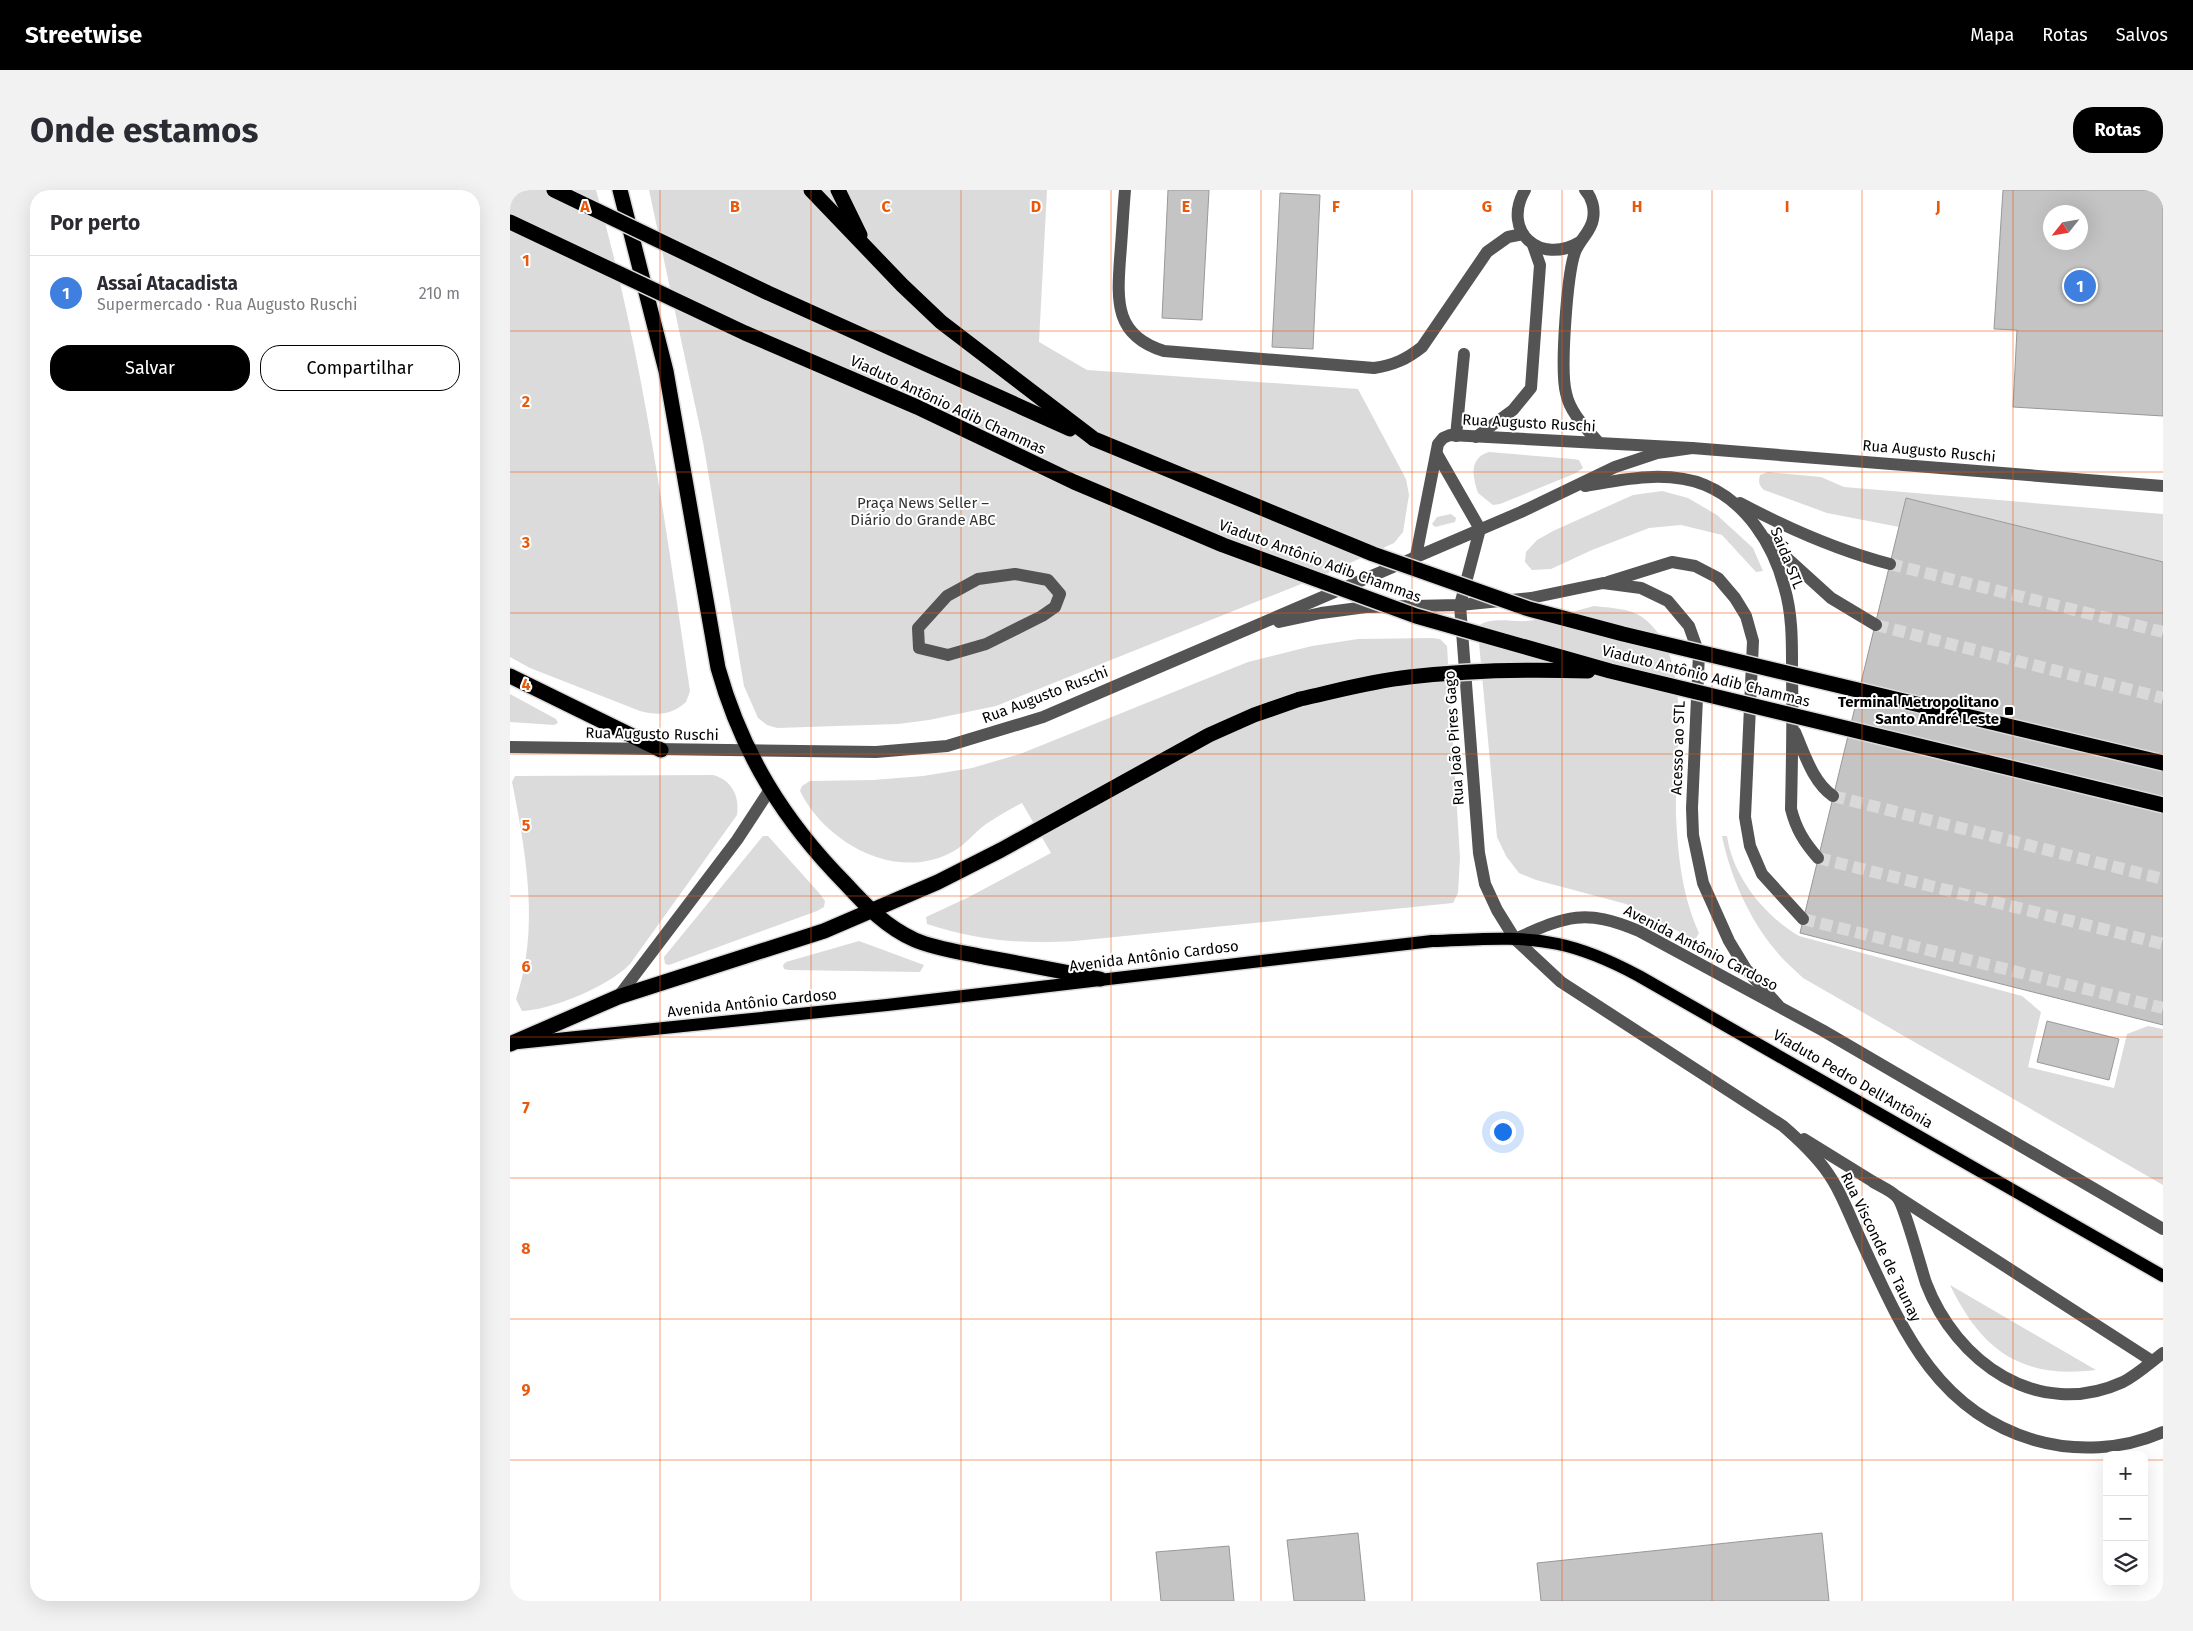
<!DOCTYPE html>
<html lang="pt">
<meta charset="utf-8">
<style>
body{margin:0;font-family:"Fira Sans",sans-serif;background:#f2f2f3;color:#2b2b33}
.controls{position:absolute;right:15px;bottom:15px;display:grid;overflow:hidden;border-radius:10px;box-shadow:0 5px 20px #0002}
.controls button{width:45px;height:45px;display:grid;place-items:center;padding:0;border:0;border-bottom:1px solid #e1e1e2;background:#fff;color:#2b2b33;font:25px sans-serif}
.compass{position:absolute;left:1533px;top:15px;width:45px;height:45px;border-radius:50%;background:#fff;box-shadow:0 5px 20px #0002;rotate:239deg}
.you{position:absolute;left:992px;top:941px;width:18px;height:18px;margin:-12px;border:4px solid #fff;border-radius:50%;background:#1a73e8;box-shadow:0 0 0 8px #1a73e833}
.badge{display:grid;place-items:center;width:32px;height:32px;border-radius:50%;background:#000;color:#fff;font-size:16px;font-weight:700}
.pin{position:absolute;translate:-50% -50%;border:2px solid #fff;box-shadow:0 1px 5px #0006}
.list{margin:0;padding:0;list-style:none}
h2{display:flex;justify-content:space-between;align-items:center;height:65px;margin:0;padding:0 20px;font-size:21px}
h2 small{font-size:16px;font-weight:400;color:#7c7c81}
.list li{display:grid;grid-template-columns:32px 1fr auto;gap:15px;align-items:center;box-sizing:border-box;height:75px;padding:0 20px;border-top:1px solid #e1e1e2}
.list b{display:block;font-size:19px;white-space:nowrap}
.list p{margin:0;font-size:16px;white-space:nowrap;color:#7c7c81}
.list em{font-size:16px;font-style:normal;color:#7c7c81}
.actions{display:flex;gap:10px;padding:15px 20px}
.actions a{flex:1;padding:11px 0;border:1px solid #000;border-radius:20px;text-align:center;font-size:18px;color:#000}
.actions .main{background:#000;color:#fff}
.icon{flex:none;width:28px;height:28px;fill:none;stroke:currentColor;stroke-width:2;stroke-linecap:round;stroke-linejoin:round}
.map{position:relative;flex:none;width:1653px;height:1411px;overflow:hidden;border-radius:20px}
header{display:flex;align-items:center;gap:30px;box-sizing:border-box;height:70px;padding:0 25px;background:#000;color:#fff}
header strong{font-size:24px}
nav{display:flex;gap:28px;margin-inline-start:auto;font-size:18px}
.intro{display:flex;align-items:center;justify-content:space-between;box-sizing:border-box;height:120px;padding:0 30px}
h1{margin:0;font-size:35px}
.button{padding:12px 22px;border-radius:20px;background:#000;color:#fff;font-size:18px;font-weight:700}
main{display:flex;gap:30px;padding:0 30px}
aside{flex:1;background:#fff;border-radius:20px;box-shadow:0 5px 20px #0002}
.map>svg:first-child{display:block}
.green{fill:#dbdbdb}
.building{fill:#c4c4c4;stroke:#989898;fill-rule:evenodd}
.lines{fill:none;stroke-linecap:round;stroke-linejoin:round}
.minor-tunnel{stroke:#d9d9d9;stroke-width:12;stroke-dasharray:12 6;stroke-linecap:butt}
.major-casing{stroke:#dbdbdb;stroke-width:15}
.highway-casing{stroke:#dbdbdb;stroke-width:18}
.minor{stroke:#545454;stroke-width:12}
.major{stroke:#000;stroke-width:12}
.highway{stroke:#000;stroke-width:15}
.highway-bridge-casing{stroke:#dbdbdb;stroke-width:18;stroke-linecap:butt}
.highway-bridge{stroke:#000;stroke-width:15}
.grid{fill:none;stroke:#e8590c;stroke-width:1;stroke-opacity:0.55}
.poi-dot{fill:#000;stroke:#fff;stroke-width:2}
.labels{text-anchor:middle;dominant-baseline:central;stroke-width:4;stroke-linejoin:round;paint-order:stroke}
.street-label{font-size:15px;fill:#000;stroke:#fff}
.park-label{font-size:15px;fill:#323232;stroke:#fff}
.poi-label{font-size:15px;font-weight:bold;fill:#000;stroke:#fff;text-anchor:end}
.grid-label{font-size:16px;text-anchor:middle;font-weight:bold;fill:#e8590c;stroke:#fff;stroke-width:4;stroke-linejoin:round;paint-order:stroke}
</style>
<header>
<strong>Streetwise</strong>
<nav><a>Mapa</a><a>Rotas</a><a>Salvos</a></nav>
</header>
<div class="intro"><h1>Onde estamos</h1><a class="button">Rotas</a></div>
<main>
<aside>
<h2>Por perto<small></small></h2>
<ul class="list">
<li><span class="badge" style="background:#3f7fe0">1</span><div><b>Assaí Atacadista</b><p>Supermercado · Rua Augusto Ruschi</p></div><em>210 m</em></li>
</ul>
<div class="actions"><a class="main">Salvar</a><a>Compartilhar</a></div>
</aside>
<div class="map">
<svg width="1653" height="1411" viewBox="0 0 1653 1411">
<rect width="100%" height="100%" fill="#fff"/>
<g class="green">
<path d="M0,0H86C133,164 155,333 180,501L176,512C161,525 149,526 130,521L20,478L0,467Z"/>
<path d="M139,0H537L529,152L577,180L848,199L896,289L899,305L893,342L884,353L816,384L486,516L419,530L388,534L267,538L257,535L248,528L234,496L193,252Z"/>
<path d="M979,262L1063,269L1069,270L1073,278L1066,283L990,314L983,315L968,303C962,286 959,268 979,262Z"/>
<path d="M1258,282L1311,287L1334,297L1653,324V372L1397,308L1389,337L1317,323L1254,300C1249,295 1248,292 1250,285Z"/>
<path d="M1152,301L1178,308L1207,325L1243,358L1253,381L1246,382L1212,345L1171,335L1139,338L1082,360L1041,379L1022,380L1015,372L1016,362L1027,350L1043,341L1123,305Z"/>
<path d="M941,324L946,328L945,332L925,337L922,334L927,327Z"/>
<path d="M1084,416C1100,418 1119,418 1132,427C1186,466 1164,566 1166,625C1168,666 1172,705 1189,743L1185,750L1116,714L1026,690L1009,683L996,666L987,647L968,442L970,435C983,427 1001,432 1016,431C1039,429 1062,422 1084,416Z"/>
<path d="M848,449L922,448L930,449L937,456L950,668L948,703L943,713L565,751C510,754 469,751 417,734L416,727L459,707L541,663L512,613C500,619 487,627 476,634C465,642 456,654 444,661C388,693 316,654 290,601L292,596L300,591L363,590L413,586L462,578L510,564L738,472L802,456Z"/>
<path d="M0,504L46,529L48,533L44,535L0,532Z"/>
<path d="M203,585C222,590 230,607 227,625L120,774C99,796 42,820 12,821L6,809C30,739 16,663 2,592L5,586Z"/>
<path d="M253,646H258L310,704L315,711L314,717L307,721L159,775L155,774L154,767Z"/>
<path d="M1212,646H1217C1223,687 1254,725 1289,746L1512,806L1531,822L1518,877L1604,898L1617,844L1638,836L1653,839V995L1293,788C1284,779 1274,771 1266,761C1239,729 1220,686 1212,646Z"/>
<path d="M349,751L414,775L410,782L279,780L274,779L273,775L276,772Z"/>
<path d="M1440,1095L1586,1180C1511,1189 1472,1161 1440,1095Z"/>
</g>
<g class="building">
<path d="M658,0H699L692,130L652,128Z"/>
<path d="M1493,0H1653V226L1503,217L1507,140L1484,139ZM1540,22H1570V52H1540Z"/>
<path d="M770,3L810,5L803,159L762,157Z"/>
<path d="M1396,308L1653,372V835L1290,743Z"/>
<path d="M1537,831L1609,849L1599,890L1527,872Z"/>
<path d="M848,1343L855,1411H784L777,1350Z"/>
<path d="M1312,1343L1319,1411H1031L1027,1373Z"/>
<path d="M719,1356L724,1411H651L646,1362Z"/>
</g>
<g class="lines">
<g class="minor-tunnel">
<path d="M1380,374L1653,442"/>
<path d="M1366,435L1653,508"/>
<path d="M1323,606L1653,689"/>
<path d="M1308,668L1653,754"/>
<path d="M1293,729L1653,818"/>
</g>
<defs>
<path id="major" d="M8,853L377,815L922,751C963,750 1007,745 1048,754C1077,760 1103,772 1129,786L1653,1086"/>
<g id="highway">
<path d="M110,0L156,181L208,478C232,563 273,630 335,693C356,716 376,737 405,750C426,759 451,762 474,767C513,774 551,781 590,789"/>
<path d="M301,0L392,95L431,132L584,249"/>
<path d="M328,0L350,45"/>
<path d="M256,102L560,239"/>
<path d="M0,486L151,560"/>
<path d="M0,854L108,807L314,741L428,692L491,660L699,545L744,525L790,509"/>
</g>
</defs>
<use href="#major" class="major-casing"/>
<use href="#highway" class="highway-casing"/>
<g class="minor">
<path d="M615,0C613,23 612,46 610,69C607,112 605,146 654,161L864,178C884,175 897,169 912,157L977,62L998,47L1013,44"/>
<path d="M1015,0C991,41 1030,76 1070,52"/>
<path d="M1075,0C1082,7 1085,19 1083,29C1081,42 1070,49 1065,62C1057,85 1050,180 1056,203C1060,223 1076,238 1089,253"/>
<path d="M946,246L954,164"/>
<path d="M966,247L1003,220L1021,198L1030,75L1023,55"/>
<path d="M927,264L970,339"/>
<path d="M1075,296C1113,289 1158,280 1195,295C1236,312 1263,354 1274,396C1283,425 1282,456 1282,486C1283,530 1282,574 1281,619C1286,639 1294,652 1308,668"/>
<path d="M1230,313C1279,339 1326,360 1380,374"/>
<path d="M970,339L950,415L969,663L975,694L987,720L1005,749L1051,792L1273,936C1288,949 1303,963 1315,979C1330,999 1339,1024 1349,1046C1390,1134 1423,1220 1524,1250C1565,1262 1613,1260 1653,1242"/>
<path d="M1256,349L1321,408L1366,435"/>
<path d="M906,366L928,254L933,248L940,245L1182,258L1653,296"/>
<path d="M505,384L538,390L550,404L545,417L532,426L476,454L438,465L409,458L408,438L437,406L468,389Z"/>
<path d="M1098,392L1162,372L1185,376L1208,388L1225,408L1236,426L1243,451L1235,627L1240,656L1252,684L1293,729"/>
<path d="M769,432L811,423L856,417L950,415L1021,408L1093,393L1131,398L1158,411L1179,436L1189,464L1182,618L1183,645L1193,693L1219,751L1236,779L1268,815"/>
<path d="M1285,542C1295,565 1303,592 1323,606"/>
<path d="M0,557L366,562L437,556L533,527L1011,322L1105,277L1147,263L1182,258"/>
<path d="M1005,749C1057,726 1074,718 1129,741L1312,840L1653,1039"/>
<path d="M108,807L227,650L259,601"/>
<path d="M1294,949C1317,963 1339,977 1362,991C1369,996 1381,1000 1387,1007C1394,1014 1411,1078 1416,1093C1446,1172 1528,1231 1613,1192C1627,1185 1641,1172 1653,1163"/>
<path d="M1388,1007L1642,1171"/>
</g>
<use href="#major" class="major"/>
<use href="#highway" class="highway"/>
<defs>
<g id="highway-bridge">
<path d="M44,0L256,102"/>
<path d="M0,32L235,143L407,217L564,292L713,355L906,426L1100,481L1653,615"/>
<path d="M584,249L863,364L1019,419L1113,444L1653,573"/>
<path d="M790,509C826,501 862,491 899,487C959,480 1018,479 1078,481"/>
</g>
</defs>
<use href="#highway-bridge" class="highway-bridge-casing"/>
<use href="#highway-bridge" class="highway-bridge"/>
</g>
<path class="grid" d="M150,0V1411M301,0V1411M451,0V1411M601,0V1411M751,0V1411M902,0V1411M1052,0V1411M1202,0V1411M1352,0V1411M1503,0V1411M0,141H1653M0,282H1653M0,423H1653M0,564H1653M0,706H1653M0,847H1653M0,988H1653M0,1129H1653M0,1270H1597M1634,1270H1653"/>
<rect class="poi-dot" x="1494" y="516" width="10" height="10" rx="2.5"/>
<g class="labels">
<g class="street-label">
<text transform="translate(438 215) rotate(25)">Viaduto Antônio Adib Chammas</text>
<text transform="translate(1019 233) rotate(3)">Rua Augusto Ruschi</text>
<text transform="translate(1419 261) rotate(5)">Rua Augusto Ruschi</text>
<text transform="translate(1277 368) rotate(68)">Saída STL</text>
<text transform="translate(810 371) rotate(20)">Viaduto Antônio Adib Chammas</text>
<text transform="translate(1196 486) rotate(14)">Viaduto Antônio Adib Chammas</text>
<text transform="translate(535 505) rotate(-21)">Rua Augusto Ruschi</text>
<text transform="translate(142 544) rotate(1)">Rua Augusto Ruschi</text>
<text transform="translate(944 548) rotate(-94)">Rua João Pires Gago</text>
<text transform="translate(1168 558) rotate(-88)">Acesso ao STL</text>
<text transform="translate(1191 758) rotate(27)">Avenida Antônio Cardoso</text>
<text transform="translate(644 766) rotate(-7)">Avenida Antônio Cardoso</text>
<text transform="translate(242 813) rotate(-6)">Avenida Antônio Cardoso</text>
<text transform="translate(1343 889) rotate(30)">Viaduto Pedro Dell'Antônia</text>
<text transform="translate(1371 1057) rotate(64)">Rua Visconde de Taunay</text>
</g>
<g class="park-label">
<text x="413" y="313">Praça News Seller –<tspan x="413" dy="17">Diário do Grande ABC</tspan></text>
</g>
<g class="poi-label">
<text x="1489" y="512">Terminal Metropolitano<tspan x="1489" dy="17">Santo André Leste</tspan></text>
</g>
</g>
<g class="grid-label">
<text x="75" y="22">A</text>
<text x="225" y="22">B</text>
<text x="376" y="22">C</text>
<text x="526" y="22">D</text>
<text x="676" y="22">E</text>
<text x="826" y="22">F</text>
<text x="977" y="22">G</text>
<text x="1127" y="22">H</text>
<text x="1277" y="22">I</text>
<text x="1428" y="22">J</text>
<text x="16" y="76">1</text>
<text x="16" y="217">2</text>
<text x="16" y="358">3</text>
<text x="16" y="500">4</text>
<text x="16" y="641">5</text>
<text x="16" y="782">6</text>
<text x="16" y="923">7</text>
<text x="16" y="1064">8</text>
<text x="16" y="1205">9</text>
</g>
</svg>
<div class="controls">
<button>+</button>
<button>−</button>
<button><svg class="icon" aria-label="layers" viewBox="0 0 24 24"><path d="M12 4l9 5-9 5-9-5zM3 14l9 5 9-5"/></svg></button>
</div>
<svg class="compass" viewBox="-18 -18 36 36"><path d="M0-13l5 13h-10z" fill="#e53935"/><path d="M0 13l5-13h-10z" fill="#7c7c81"/></svg>
<div class="you"></div>
<div class="pin badge" style="left:1570px;top:96px;background:#3f7fe0">1</div>
</div>
</main>
